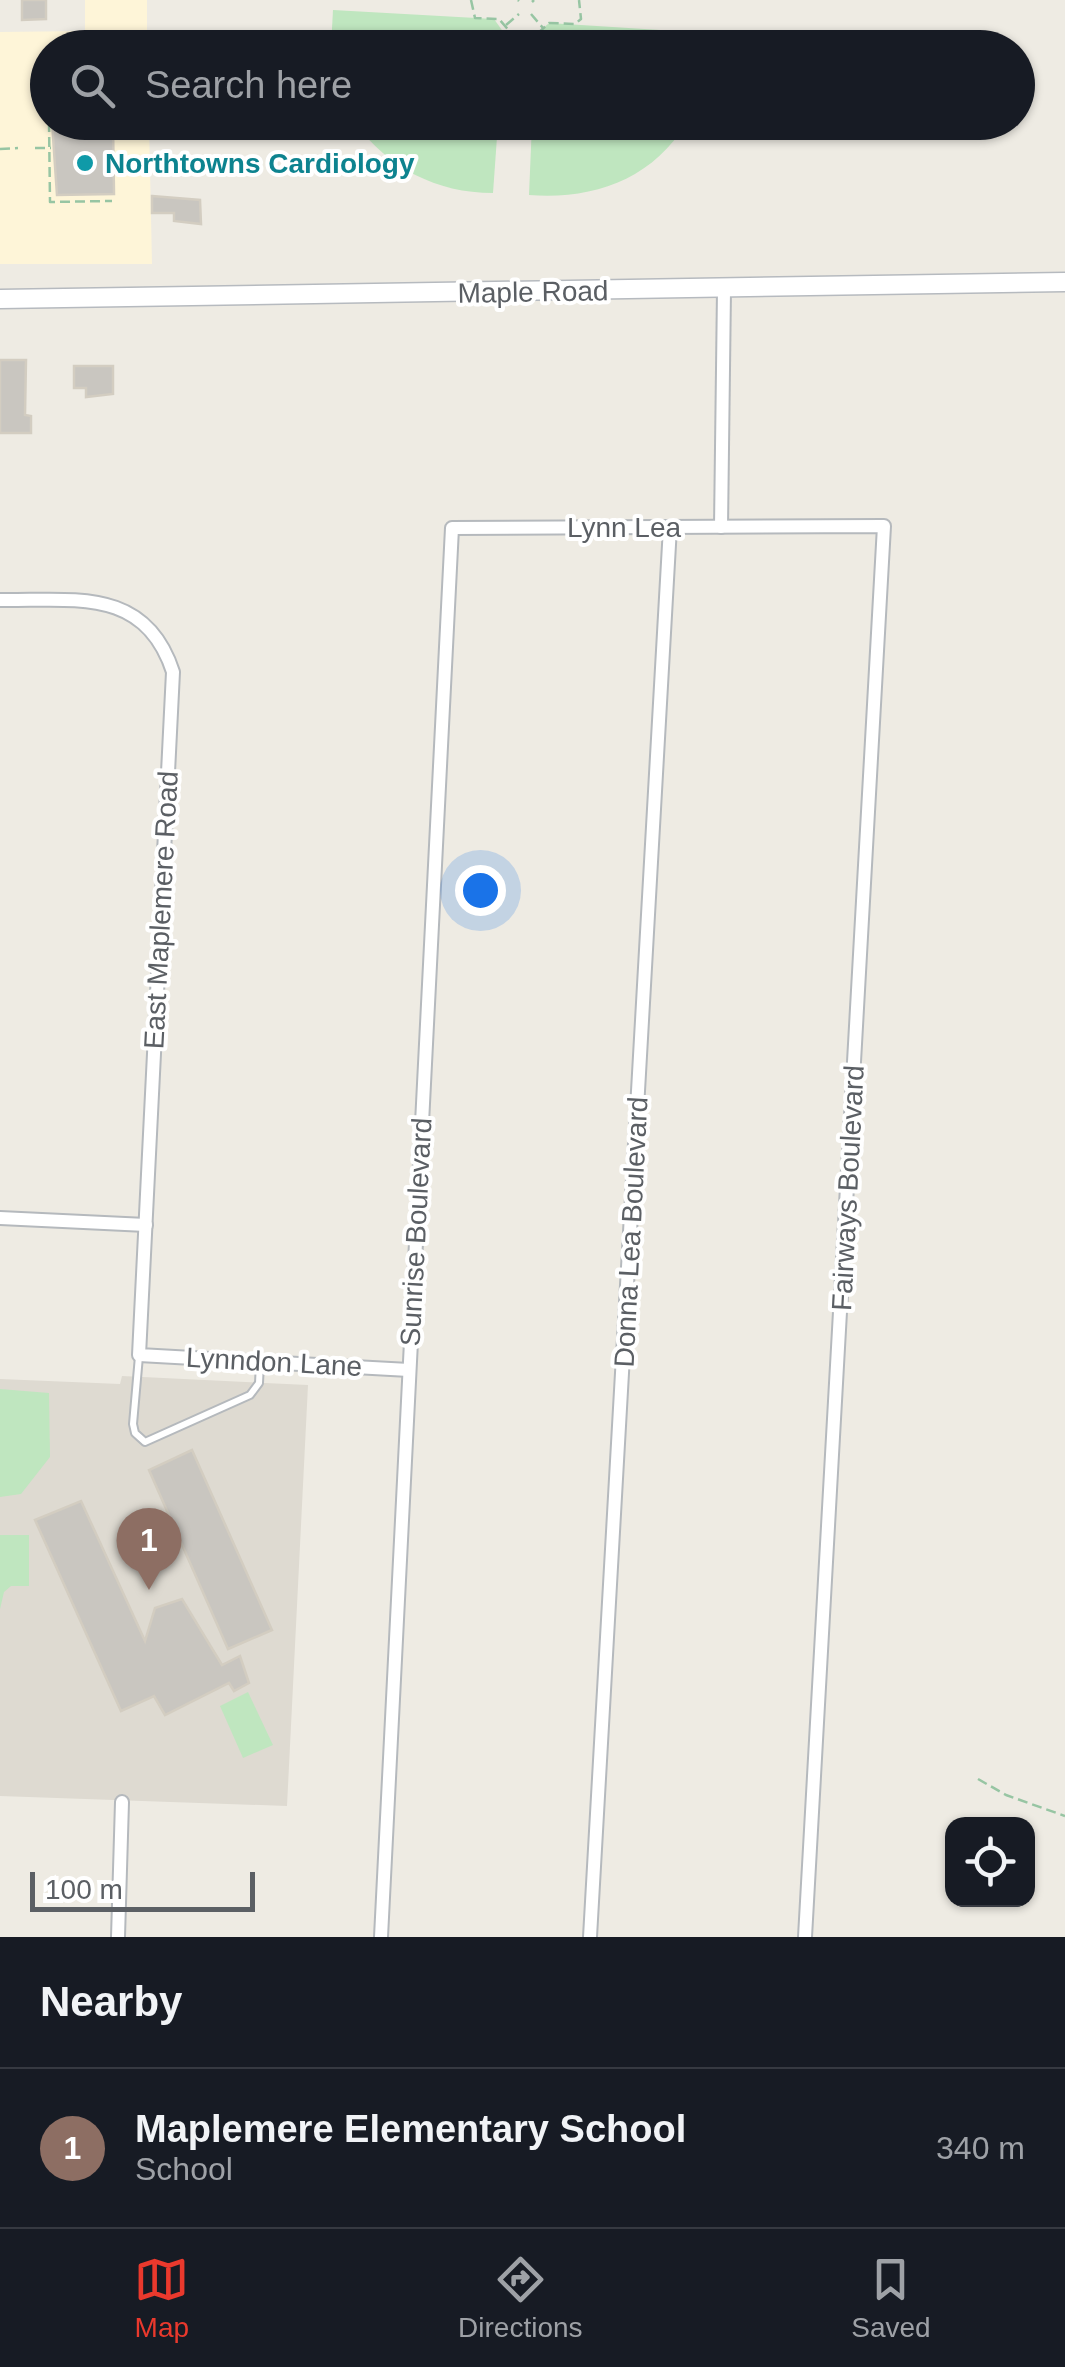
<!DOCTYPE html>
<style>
body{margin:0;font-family:Helvetica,sans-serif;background:#20242c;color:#f1f3f6}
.controls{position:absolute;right:30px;bottom:30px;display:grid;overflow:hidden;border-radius:20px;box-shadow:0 2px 8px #0004}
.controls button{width:90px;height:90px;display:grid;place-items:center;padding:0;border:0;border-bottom:2px solid #363941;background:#171b24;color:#f1f3f6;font:50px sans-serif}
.scale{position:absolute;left:30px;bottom:25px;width:225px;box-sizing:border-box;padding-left:10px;border:5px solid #5b5f64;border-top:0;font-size:28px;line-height:35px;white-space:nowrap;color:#5b5f64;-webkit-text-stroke:8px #fff;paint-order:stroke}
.you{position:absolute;left:480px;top:890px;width:35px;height:35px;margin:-25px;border:8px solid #fff;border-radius:50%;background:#1a73e8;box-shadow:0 0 0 15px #1a73e833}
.badge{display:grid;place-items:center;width:65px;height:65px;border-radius:50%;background:#ea392d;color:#fff;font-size:32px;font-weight:700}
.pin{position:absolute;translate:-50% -82px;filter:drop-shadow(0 2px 5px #0008)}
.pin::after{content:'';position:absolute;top:52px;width:35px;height:30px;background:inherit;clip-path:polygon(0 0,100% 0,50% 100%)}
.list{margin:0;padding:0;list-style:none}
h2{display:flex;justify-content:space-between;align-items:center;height:130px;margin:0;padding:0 40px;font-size:42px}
h2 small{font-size:32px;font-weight:400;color:#9ea1a6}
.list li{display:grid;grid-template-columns:65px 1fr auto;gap:30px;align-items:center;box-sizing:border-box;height:160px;padding:0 40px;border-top:2px solid #363941}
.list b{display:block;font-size:38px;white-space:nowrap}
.list p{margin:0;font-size:32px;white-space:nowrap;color:#9ea1a6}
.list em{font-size:32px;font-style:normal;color:#9ea1a6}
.icon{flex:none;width:55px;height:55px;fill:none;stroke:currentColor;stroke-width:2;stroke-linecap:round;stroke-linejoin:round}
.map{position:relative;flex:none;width:1065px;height:1937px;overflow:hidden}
.search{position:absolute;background:#171b24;box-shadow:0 2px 8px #0004;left:30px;right:30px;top:30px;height:110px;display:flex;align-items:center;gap:25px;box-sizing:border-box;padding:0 35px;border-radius:55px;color:#9ea1a6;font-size:38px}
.sheet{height:290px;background:#171b24}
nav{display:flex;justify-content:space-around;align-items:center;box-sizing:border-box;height:140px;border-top:2px solid #363941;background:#171b24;font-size:28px;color:#9ea1a6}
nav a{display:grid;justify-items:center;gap:5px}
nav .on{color:#ea392d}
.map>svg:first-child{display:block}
.commercial{fill:#fef5d8}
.education{fill:#dedad1}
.green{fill:#bfe6bf}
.building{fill:#c9c6c0;stroke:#d3cdc1;stroke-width:2.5}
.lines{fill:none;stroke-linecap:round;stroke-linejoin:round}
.lane-casing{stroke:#b5b9bd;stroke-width:10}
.street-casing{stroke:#b5b9bd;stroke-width:16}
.secondary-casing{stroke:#b6babf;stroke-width:21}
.path{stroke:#97c5a3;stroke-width:2.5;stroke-dasharray:10 5;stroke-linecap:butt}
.lane{stroke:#fff;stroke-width:6}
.street{stroke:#fff;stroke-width:12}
.secondary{stroke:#fff;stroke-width:18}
.culture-dot{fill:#0f9aa8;stroke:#fff;stroke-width:4}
.labels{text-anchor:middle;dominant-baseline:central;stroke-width:8;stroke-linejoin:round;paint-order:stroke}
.culture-label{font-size:28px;font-weight:bold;fill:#0d838f;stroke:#fff;text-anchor:start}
.street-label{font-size:28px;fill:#5b5f64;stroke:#fff}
</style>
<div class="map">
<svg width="1065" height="1937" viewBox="0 0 1065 1937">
<rect width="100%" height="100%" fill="#eeebe3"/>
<path class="commercial" d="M85,0H147V47L48,48V122L149,123L152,264H0V32L85,31Z"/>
<path class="education" d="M122,1376L308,1385L287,1806L0,1796V1379L120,1384Z"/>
<g class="green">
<path d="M333,10L494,19L504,33L503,47H331Z"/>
<path d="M549,23L708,33L709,47H536L537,34Z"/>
<path d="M355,123H498L493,193C436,193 389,168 355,123Z"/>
<path d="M532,123V122L686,123C652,180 592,200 529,195Z"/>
<path d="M0,1389L49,1393L50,1457L21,1494L0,1497Z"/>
<path d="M0,1535H29V1586H11L4,1592L0,1609Z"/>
<path d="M248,1692L273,1745L243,1758L220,1706Z"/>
</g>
<g class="building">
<path d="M22,0H46V19L22,20Z"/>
<path d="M52,122H113L114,194L57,195Z"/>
<path d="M152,196L200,200L201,224L174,221V213H152Z"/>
<path d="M0,360H26L25,415L31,416V433H0Z"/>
<path d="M74,366H113V394L86,397V388H74Z"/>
<path d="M192,1450L272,1630L228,1649L149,1470Z"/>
<path d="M81,1501L145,1641L155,1608L182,1599L222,1665L240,1656L249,1683L234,1691L229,1683L165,1715L154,1696L121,1711L35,1520Z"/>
</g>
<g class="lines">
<defs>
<path id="lane" d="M139,1356L133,1424L135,1433L145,1442L250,1395L259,1383L260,1363"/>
<g id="street">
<path d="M721,527L724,290"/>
<path d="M0,600C73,601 145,586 173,672L139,1355L409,1370"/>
<path d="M0,1218L146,1225"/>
<path d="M118,1937L122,1802"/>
<path d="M381,1937L452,528L884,526L805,1937"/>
<path d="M590,1937L670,527"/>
</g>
<path id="secondary" d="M0,299L1065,282"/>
</defs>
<use href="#lane" class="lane-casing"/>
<use href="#street" class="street-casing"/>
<use href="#secondary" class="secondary-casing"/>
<g class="path">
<path d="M471,0L475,18L499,19L511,33V48"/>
<path d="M518,0L519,1"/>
<path d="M532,2L534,0"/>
<path d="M531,14L543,28"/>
<path d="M506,25L519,14"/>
<path d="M536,48L537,34L549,23L575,24L581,19L579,0"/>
<path d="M49,122L50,202L112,201"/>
<path d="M35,148H51"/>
<path d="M0,149L18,148"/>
<path d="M978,1779L1006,1795L1065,1816"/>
</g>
<use href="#lane" class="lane"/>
<use href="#street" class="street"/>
<use href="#secondary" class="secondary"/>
</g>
<circle class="culture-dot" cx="85" cy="163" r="10"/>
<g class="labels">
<g class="culture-label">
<text x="105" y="163">Northtowns Cardiology</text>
</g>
<g class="street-label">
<text transform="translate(533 292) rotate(-1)">Maple Road</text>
<text x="624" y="527">Lynn Lea</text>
<text transform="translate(161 910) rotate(-87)">East Maplemere Road</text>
<text transform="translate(848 1188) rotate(-87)">Fairways Boulevard</text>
<text transform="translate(416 1232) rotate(-87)">Sunrise Boulevard</text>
<text transform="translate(631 1232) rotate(-87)">Donna Lea Boulevard</text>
<text transform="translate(274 1362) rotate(3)">Lynndon Lane</text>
</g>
</g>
</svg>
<div class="controls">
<button><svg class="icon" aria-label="locate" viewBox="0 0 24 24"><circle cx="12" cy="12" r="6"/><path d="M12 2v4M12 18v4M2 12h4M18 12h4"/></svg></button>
</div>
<div class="scale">100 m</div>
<div class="you"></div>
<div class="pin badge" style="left:149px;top:1590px;background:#8d6e63">1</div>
<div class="search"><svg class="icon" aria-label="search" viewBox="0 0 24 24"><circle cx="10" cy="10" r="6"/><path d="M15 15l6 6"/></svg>Search here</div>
</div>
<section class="sheet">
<h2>Nearby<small></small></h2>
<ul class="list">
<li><span class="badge" style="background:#8d6e63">1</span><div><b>Maplemere Elementary School</b><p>School</p></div><em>340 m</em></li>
</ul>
</section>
<nav>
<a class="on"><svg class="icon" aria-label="map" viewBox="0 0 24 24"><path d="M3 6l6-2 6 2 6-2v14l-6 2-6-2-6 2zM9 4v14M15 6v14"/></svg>Map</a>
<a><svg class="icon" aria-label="directions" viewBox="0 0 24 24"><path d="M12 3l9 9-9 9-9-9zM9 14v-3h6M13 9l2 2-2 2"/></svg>Directions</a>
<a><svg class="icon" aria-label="saved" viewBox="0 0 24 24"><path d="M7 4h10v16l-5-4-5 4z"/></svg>Saved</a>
</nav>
